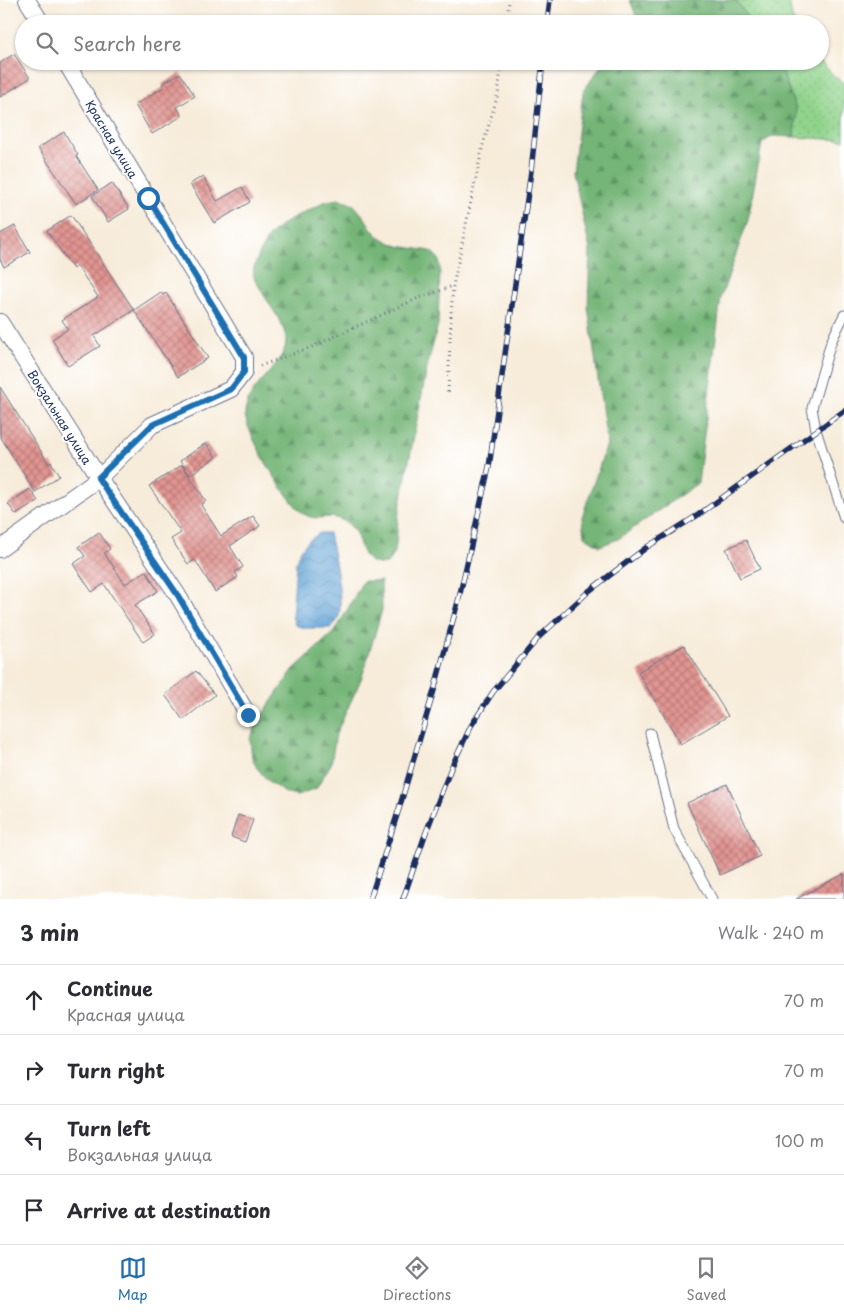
<!DOCTYPE html>
<meta charset="utf-8">
<style>
body{margin:0;font-family:"Playpen Sans",sans-serif;background:#f7f7f7;color:#2b2b33}
.stop{position:absolute;width:15px;height:15px;margin:-11px;border:4px solid #1f6fb2;border-radius:50%;background:#fff}
.stop.end{background:#1f6fb2;border-color:#fff;box-shadow:0 1px 5px #0008}
.list{margin:0;padding:0;list-style:none}
h2{display:flex;justify-content:space-between;align-items:center;height:65px;margin:0;padding:0 20px;font-size:21px}
h2 small{font-size:16px;font-weight:400;color:#7c7c81}
.list li{display:grid;grid-template-columns:32px 1fr auto;gap:15px;align-items:center;box-sizing:border-box;height:70px;padding:0 20px;border-top:1px solid #e1e1e2}
.list b{display:block;font-size:19px;white-space:nowrap}
.list p{margin:0;font-size:16px;white-space:nowrap;color:#7c7c81}
.list em{font-size:16px;font-style:normal;color:#7c7c81}
.icon{flex:none;width:28px;height:28px;fill:none;stroke:currentColor;stroke-width:2;stroke-linecap:round;stroke-linejoin:round}
.map{position:relative;flex:none;width:844px;height:899px;overflow:hidden}
.search{position:absolute;background:#fff;box-shadow:0 1px 4px #0004;left:15px;right:15px;top:15px;height:55px;display:flex;align-items:center;gap:12px;box-sizing:border-box;padding:0 18px;border-radius:28px;color:#7c7c81;font-size:19px}
.sheet{height:345px;background:#fff}
nav{display:flex;justify-content:space-around;align-items:center;box-sizing:border-box;height:70px;border-top:1px solid #e1e1e2;background:#fff;font-size:14px;color:#7c7c81}
nav a{display:grid;justify-items:center;gap:2px}
nav .on{color:#1f6fb2}
.map>svg:first-child{display:block}
.grass{fill:url(#grass-dots);stroke:#568174}
.forest{fill:url(#forest-firs);stroke:#48726a}
.water{fill:url(#water-waves);stroke:#3e699a}
.building{fill:url(#building-cross-hatch)}
.lines{fill:none;stroke-linecap:round;stroke-linejoin:round}
.lane-casing{stroke:#687189;stroke-width:11}
.street-casing{stroke:#687189;stroke-width:18}
.path{stroke:#687189;stroke-width:3;stroke-dasharray:1 4;stroke-linecap:butt}
.lane{stroke:#fff;stroke-width:9}
.street{stroke:#fff;stroke-width:16}
.rail-casing{stroke:#1b2f5e;stroke-width:5.5}
.rail{stroke:#fff;stroke-width:4;stroke-dasharray:11;stroke-linecap:butt}
.route{stroke:#1f6fb2;stroke-width:6}
.labels{text-anchor:middle;dominant-baseline:central;stroke-width:4;stroke-linejoin:round;paint-order:stroke}
.street-label{font-size:12px;fill:#1b2f5e;stroke:#fff}
</style>
<div class="map">
<svg width="844" height="899" viewBox="0 0 844 899">
<defs>
<pattern id="grass-dots" width="8" height="8" patternUnits="userSpaceOnUse" patternTransform="scale(1.25)"><rect width="8" height="8" fill="#90d38b"/><path d="M2 2h.1M6 6h.1" fill="none" stroke="#7cb57a" stroke-width="1.8" stroke-linecap="round"/></pattern>
<pattern id="forest-firs" width="22" height="20" patternUnits="userSpaceOnUse" patternTransform="scale(1.25)"><rect width="22" height="20" fill="#74b577"/><path d="M5 1l3.5 6h-7zM16 11l3.5 6h-7z" fill="#5e9465"/></pattern>
<pattern id="water-waves" width="16" height="10" patternUnits="userSpaceOnUse" patternTransform="scale(1.25)"><rect width="16" height="10" fill="#61a3d5"/><path d="M0 5q4-4 8 0t8 0" fill="none" stroke="#4f85b0"/></pattern>
<pattern id="building-cross-hatch" width="8" height="8" patternUnits="userSpaceOnUse" patternTransform="scale(1.25)"><rect width="8" height="8" fill="#e29591"/><path d="M0 0l8 8M0 8l8-8" fill="none" stroke="#b67a7a"/></pattern>
</defs>
<rect width="100%" height="100%" fill="#fff"/>
<filter id="ink" filterUnits="userSpaceOnUse"><feTurbulence type="fractalNoise" baseFrequency=".02" numOctaves="2"/><feDisplacementMap in="SourceGraphic" scale="10" xChannelSelector="R" yChannelSelector="G"/><feConvolveMatrix kernelMatrix="1 2 1 2 8 2 1 2 1" color-interpolation-filters="sRGB"/></filter>
<filter id="wash" filterUnits="userSpaceOnUse"><feTurbulence type="fractalNoise" baseFrequency=".0096" numOctaves="4" result="noise"/><feDisplacementMap in="SourceGraphic" scale="20" xChannelSelector="R" yChannelSelector="G"/><feGaussianBlur stdDeviation="1.12" result="paint"/><feColorMatrix in="noise" values="0 0 0 0 0 0 0 0 0 0 0 0 0 0 0 0 0 1.4 0 .05"/><feComposite in="paint" operator="in"/></filter>
<g filter="url(#wash)">
<rect width="100%" height="100%" fill="#f7ecda"/>
<g class="grass">
<path d="M736,0H789L792,17L796,24H752Z"/>
<path d="M777,61H820L835,77L844,83V140L794,137L796,109L780,66Z"/>
</g>
<g class="forest">
<path d="M630,0H736L752,24H639Z"/>
<path d="M613,61H777L780,66L796,109L794,137L773,136L762,143L748,220L721,297L698,483L618,539L600,546L584,536L582,517L607,444L588,307L590,250L573,172L583,92L600,67Z"/>
<path d="M339,199L354,205L365,218L371,228L377,235L387,241L398,246L431,251L439,259L440,269L438,324L427,368L398,518L396,545L393,555L387,564C352,567 368,534 344,521C328,512 318,523 304,514C288,503 246,434 245,414C245,407 249,399 252,393C261,379 287,358 286,340C286,325 266,301 259,286C257,284 254,280 254,276C252,269 256,261 259,255C262,248 265,241 270,235C282,223 299,214 315,207C318,206 321,203 324,202C329,200 335,200 339,199Z"/>
<path d="M363,581H381L382,610L362,677L336,734L331,764L316,789L297,796L287,794L269,782L257,768L252,758L250,739L258,721L293,670L336,630Z"/>
</g>
<path class="water" d="M320,533H329C333,552 345,602 338,619C337,622 333,625 331,628H304L295,625L292,616L296,562L300,551L308,541Z"/>
<g id="blocks">
<g class="building">
<path d="M14,54L30,78L0,97V63Z"/>
<path d="M180,73L195,96L177,107L182,116L152,134L135,105L164,87L162,84Z"/>
<path d="M64,132L78,155L76,156L98,190L76,204L38,148Z"/>
<path d="M203,176L217,201L242,187L250,202L214,223L190,184Z"/>
<path d="M112,183L129,209L108,222L92,196Z"/>
<path d="M71,215L134,310L94,336L100,346L68,366L52,339L68,329L62,320L98,297L77,266L73,269L47,231Z"/>
<path d="M15,226L30,252L4,267L0,259V234Z"/>
<path d="M161,292L163,295L166,293L208,358L178,377L134,310Z"/>
<path d="M0,387L49,464L51,462L59,476L35,492L0,436Z"/>
<path d="M206,443L216,457L190,475L180,461Z"/>
<path d="M182,465L206,501L201,505L221,536L253,516L260,526L230,546L243,567L235,572L238,577L215,592L195,560L188,564L171,539L181,533L149,486Z"/>
<path d="M30,489L38,501L16,515L8,504Z"/>
<path d="M99,532L110,549L104,553L125,584L146,571L158,591L135,605L155,634L143,642L104,584L92,592L73,564L85,556L78,547Z"/>
<path d="M746,540L760,569L740,578L726,549Z"/>
<path d="M684,645L728,716L681,744L638,672Z"/>
<path d="M196,671L215,695L183,720L165,695Z"/>
<path d="M727,784L760,856L720,875L687,803Z"/>
<path d="M238,815L253,820L245,842L231,837Z"/>
<path d="M844,874V899H796Z"/>
</g>
</g>
</g>
<g filter="url(#ink)">
<use href="#blocks" fill-opacity="0" stroke="#687189" stroke-width="1"/>
<g class="lines">
<defs>
<g id="lane">
<path d="M844,315L831,342L812,408L816,430L844,518"/>
<path d="M650,733L674,829L712,899"/>
</g>
<g id="street">
<path d="M27,0L42,24"/>
<path d="M0,322L99,478L177,594L248,715"/>
<path d="M0,549L99,478L152,425L231,389L244,372V357L65,61"/>
</g>
</defs>
<use href="#lane" class="lane-casing"/>
<use href="#street" class="street-casing"/>
<g class="path">
<path d="M507,24L509,0"/>
<path d="M260,366L312,347L416,299L453,286"/>
<path d="M448,392L451,315L453,286L483,145L498,94L502,61"/>
</g>
<use href="#lane" class="lane"/>
<use href="#street" class="street"/>
<defs>
<g id="rail">
<path d="M547,24L550,0"/>
<path d="M370,899L399,809L435,687L459,598L489,467L531,171L543,61"/>
<path d="M403,899L425,835L451,768L471,726L493,692L539,637L589,591L647,547L698,515L844,411"/>
</g>
</defs>
<use href="#rail" class="rail-casing"/>
<use href="#rail" class="rail"/>
</g>
</g>
<g class="lines" filter="url(#ink)">
<path class="route" d="M148,198L244,357V372L231,389L152,425L98,478L177,594L248,715"/>
</g>
<g class="labels">
<g class="street-label">
<text transform="translate(112 139) rotate(59)">Красная улица</text>
<text transform="translate(60 417) rotate(58)">Вокзальная улица</text>
</g>
</g>
</svg>
<div class="stop" style="left:148px;top:198px"></div>
<div class="stop end" style="left:248px;top:715px"></div>
<div class="search"><svg class="icon" aria-label="search" viewBox="0 0 24 24"><circle cx="10" cy="10" r="6"/><path d="M15 15l6 6"/></svg>Search here</div>
</div>
<section class="sheet">
<h2>3 min<small>Walk · 240 m</small></h2>
<ul class="list">
<li><svg class="icon" aria-label="ahead" viewBox="0 0 24 24"><path d="M12 20V5M6 11l6-6 6 6"/></svg><div><b>Continue</b><p>Красная улица</p></div><em>70 m</em></li>
<li><svg class="icon" aria-label="right" viewBox="0 0 24 24"><path d="M7 20v-9h11M14 6l5 5-5 5"/></svg><div><b>Turn right</b></div><em>70 m</em></li>
<li><svg class="icon" aria-label="left" viewBox="0 0 24 24"><path d="M17 20v-9H6M10 6l-5 5 5 5"/></svg><div><b>Turn left</b><p>Вокзальная улица</p></div><em>100 m</em></li>
<li><svg class="icon" aria-label="arrive" viewBox="0 0 24 24"><path d="M6 21V4h12l-3 4 3 4H6"/></svg><div><b>Arrive at destination</b></div></li>
</ul>
</section>
<nav>
<a class="on"><svg class="icon" aria-label="map" viewBox="0 0 24 24"><path d="M3 6l6-2 6 2 6-2v14l-6 2-6-2-6 2zM9 4v14M15 6v14"/></svg>Map</a>
<a><svg class="icon" aria-label="directions" viewBox="0 0 24 24"><path d="M12 3l9 9-9 9-9-9zM9 14v-3h6M13 9l2 2-2 2"/></svg>Directions</a>
<a><svg class="icon" aria-label="saved" viewBox="0 0 24 24"><path d="M7 4h10v16l-5-4-5 4z"/></svg>Saved</a>
</nav>
